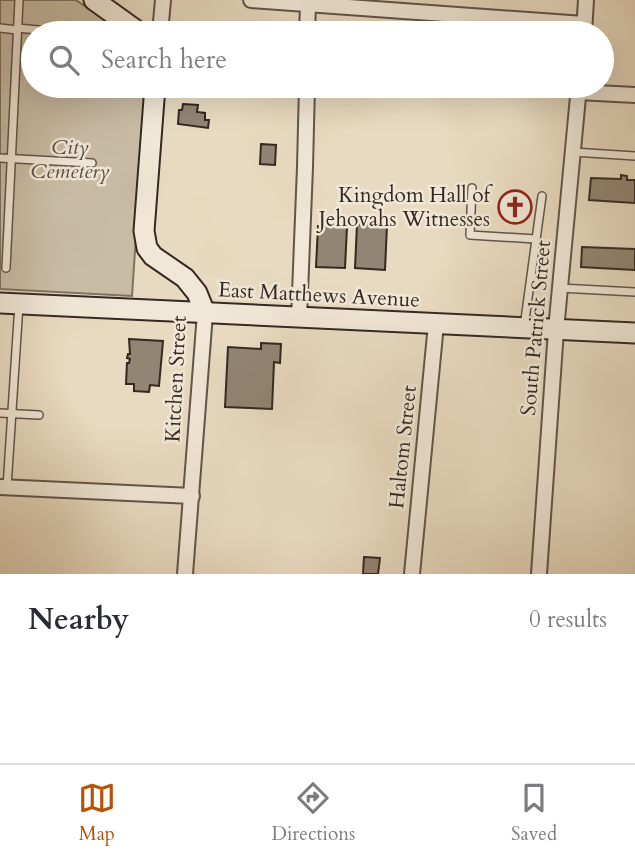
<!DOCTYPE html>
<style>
body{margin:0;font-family:Cardo,serif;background:#f7f7f7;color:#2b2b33}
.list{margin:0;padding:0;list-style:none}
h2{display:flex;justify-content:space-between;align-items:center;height:91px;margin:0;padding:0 28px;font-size:30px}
h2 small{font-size:23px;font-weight:400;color:#7c7c81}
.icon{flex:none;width:38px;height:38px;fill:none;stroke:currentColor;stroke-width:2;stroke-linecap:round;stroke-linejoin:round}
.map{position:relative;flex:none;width:635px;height:574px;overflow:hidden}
.search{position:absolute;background:#fff;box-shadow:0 7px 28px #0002;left:21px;right:21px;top:21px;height:77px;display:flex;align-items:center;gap:18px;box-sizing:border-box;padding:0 24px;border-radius:38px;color:#7c7c81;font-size:26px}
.sheet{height:189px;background:#fff}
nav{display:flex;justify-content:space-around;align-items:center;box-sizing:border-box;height:98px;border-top:2px solid #e1e1e2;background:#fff;font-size:19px;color:#7c7c81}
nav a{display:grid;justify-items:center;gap:4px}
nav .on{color:#b45309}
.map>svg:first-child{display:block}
.green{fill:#c9bca5;stroke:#7e7264;stroke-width:2}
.building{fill:#928574;stroke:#342922;stroke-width:2}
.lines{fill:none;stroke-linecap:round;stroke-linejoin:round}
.lane-casing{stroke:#61554a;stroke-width:10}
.street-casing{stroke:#61554a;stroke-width:18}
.secondary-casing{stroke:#342922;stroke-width:23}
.lane{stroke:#f0e7d6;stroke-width:7}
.street{stroke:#f0e7d6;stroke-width:14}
.secondary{stroke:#f0e7d6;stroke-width:19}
.labels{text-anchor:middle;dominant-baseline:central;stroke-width:5;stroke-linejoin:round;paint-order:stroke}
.park-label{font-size:21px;font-style:italic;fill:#594e43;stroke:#f0e7d6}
.poi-label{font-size:21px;fill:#342922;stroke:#f0e7d6;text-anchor:end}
.street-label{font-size:21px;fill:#342922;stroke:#f0e7d6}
</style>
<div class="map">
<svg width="635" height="574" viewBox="0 0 635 574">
<rect width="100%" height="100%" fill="#e8dac0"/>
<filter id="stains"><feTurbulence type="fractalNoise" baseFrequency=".00286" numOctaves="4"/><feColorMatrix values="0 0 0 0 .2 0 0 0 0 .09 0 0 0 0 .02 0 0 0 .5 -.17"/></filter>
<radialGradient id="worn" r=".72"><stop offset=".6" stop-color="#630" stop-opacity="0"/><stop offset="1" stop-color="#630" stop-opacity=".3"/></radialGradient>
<path class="green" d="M0,0H76L123,33H33V86H146L132,296L0,289Z"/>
<g class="building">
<path d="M183,104L198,105L197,112L205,113V120H209L208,128L178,124L179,110H182Z"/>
<path d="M261,144L276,145L275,165L260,164Z"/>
<path d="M621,175L627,176V180H635V203L589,200L591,178L621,179Z"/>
<path d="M357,224L387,225L385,270L355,268Z"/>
<path d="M318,226L347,227L345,268L316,267Z"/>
<path d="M582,247L635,249V270L581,267Z"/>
<path d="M129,339L163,341L159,386L150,385L149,392L134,391V384H126L127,363H129L130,359L127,358L128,354H130Z"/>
<path d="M261,343L281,344L280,363L274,362L272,409L225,407L228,347L261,349Z"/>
<path d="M364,557L380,558L378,574H363Z"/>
</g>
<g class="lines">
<defs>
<g id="lane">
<path d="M0,28L17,30"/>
<path d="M17,28L49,31"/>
<path d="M573,152L635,156"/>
<path d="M0,158L92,163"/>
<path d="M472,188L470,235L536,239"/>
<path d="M6,268L19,0"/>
<path d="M560,288L635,292"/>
<path d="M524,327L542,196"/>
<path d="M0,413L39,415"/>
<path d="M7,487L19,304"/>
</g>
<g id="street">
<path d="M251,0L584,24"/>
<path d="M584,32L586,0"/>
<path d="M160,33L163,0"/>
<path d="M307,33L308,5"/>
<path d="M578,92L635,95"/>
<path d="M299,318L305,167L307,86"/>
<path d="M0,487L192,496"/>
<path d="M185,574L205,313"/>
<path d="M412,574L436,324"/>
<path d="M539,574L556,330L579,86"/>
</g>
<g id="secondary">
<path d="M94,0L140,33"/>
<path d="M155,86L144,231L147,248L153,256L185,278L197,293L205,313"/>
<path d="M0,303L635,333"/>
</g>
</defs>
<use href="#lane" class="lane-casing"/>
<use href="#street" class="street-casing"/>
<use href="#secondary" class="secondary-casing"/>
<use href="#lane" class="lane"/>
<use href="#street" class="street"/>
<use href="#secondary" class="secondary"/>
</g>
<defs>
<symbol id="church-ring" viewBox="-11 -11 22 22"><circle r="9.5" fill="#f0e7d6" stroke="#8f2418" stroke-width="1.5"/><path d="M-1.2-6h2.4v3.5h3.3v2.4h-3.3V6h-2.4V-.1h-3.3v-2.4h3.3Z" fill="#8f2418"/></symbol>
</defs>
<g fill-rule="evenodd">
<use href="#church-ring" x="496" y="188" width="38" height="38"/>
</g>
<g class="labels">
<g class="park-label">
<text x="70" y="147">City<tspan x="70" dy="24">Cemetery</tspan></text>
</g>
<g class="poi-label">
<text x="490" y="195">Kingdom Hall of<tspan x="490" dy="24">Jehovahs Witnesses</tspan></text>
</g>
<g class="street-label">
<text transform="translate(319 295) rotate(3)">East Matthews Avenue</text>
<text transform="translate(536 328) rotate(-85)">South Patrick Street</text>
<text transform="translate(176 379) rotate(-87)">Kitchen Street</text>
<text transform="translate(403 447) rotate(-84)">Haltom Street</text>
</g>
</g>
<rect width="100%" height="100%" filter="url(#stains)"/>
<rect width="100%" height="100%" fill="url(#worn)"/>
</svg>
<div class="search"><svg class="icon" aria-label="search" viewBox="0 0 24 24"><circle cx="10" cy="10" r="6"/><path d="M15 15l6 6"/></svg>Search here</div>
</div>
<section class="sheet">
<h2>Nearby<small>0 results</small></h2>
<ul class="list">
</ul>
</section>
<nav>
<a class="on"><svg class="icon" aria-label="map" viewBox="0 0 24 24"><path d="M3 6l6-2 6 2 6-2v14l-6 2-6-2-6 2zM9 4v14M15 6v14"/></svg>Map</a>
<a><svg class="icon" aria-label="directions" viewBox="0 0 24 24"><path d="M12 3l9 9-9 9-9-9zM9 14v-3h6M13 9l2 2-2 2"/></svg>Directions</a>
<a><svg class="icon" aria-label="saved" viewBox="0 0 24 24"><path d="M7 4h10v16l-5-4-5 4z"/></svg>Saved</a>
</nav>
